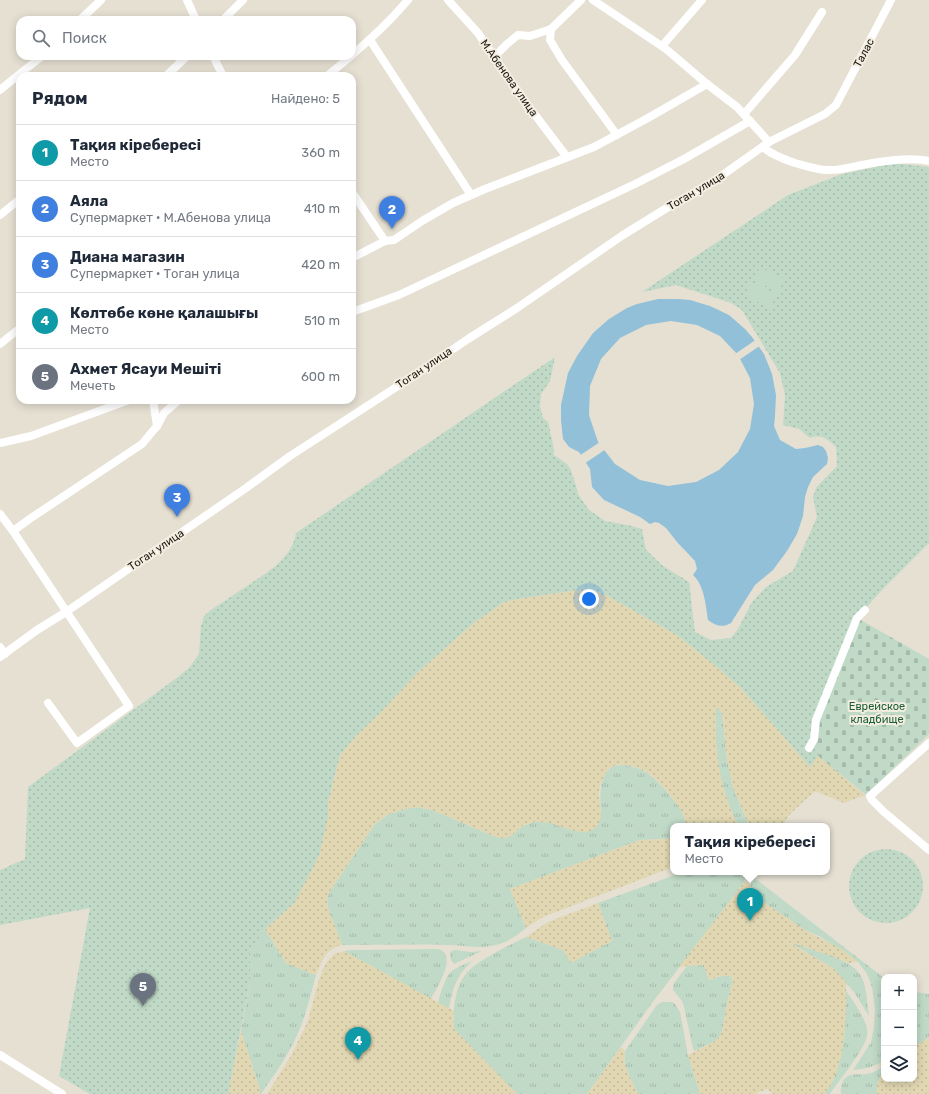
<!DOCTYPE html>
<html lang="ru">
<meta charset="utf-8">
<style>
body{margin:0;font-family:Rubik,sans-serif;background:#f6f6f7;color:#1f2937}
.controls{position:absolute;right:12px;bottom:12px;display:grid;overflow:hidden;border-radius:8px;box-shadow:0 2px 10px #0003}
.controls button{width:36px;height:36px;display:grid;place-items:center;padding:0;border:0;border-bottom:1px solid #e0e1e3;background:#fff;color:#1f2937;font:20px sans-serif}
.you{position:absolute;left:589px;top:599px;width:14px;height:14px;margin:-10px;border:3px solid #fff;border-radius:50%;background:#1a73e8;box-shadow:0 0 0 6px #1a73e833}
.badge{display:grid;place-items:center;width:26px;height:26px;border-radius:50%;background:#0f766e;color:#fff;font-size:13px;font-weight:700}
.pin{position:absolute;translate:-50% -33px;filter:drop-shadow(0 1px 2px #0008)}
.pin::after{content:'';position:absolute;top:21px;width:14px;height:12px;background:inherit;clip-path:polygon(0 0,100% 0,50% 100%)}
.popup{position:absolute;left:670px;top:823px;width:160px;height:52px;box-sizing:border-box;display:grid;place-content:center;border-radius:8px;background:#fff;filter:drop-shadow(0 1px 3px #0005);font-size:13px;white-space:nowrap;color:#747a83}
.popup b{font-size:15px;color:#1f2937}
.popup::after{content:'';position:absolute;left:50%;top:100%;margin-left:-8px;border:8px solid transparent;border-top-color:#fff}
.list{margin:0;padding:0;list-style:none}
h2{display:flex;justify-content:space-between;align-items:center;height:52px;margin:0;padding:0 16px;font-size:17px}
h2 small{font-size:13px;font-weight:400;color:#747a83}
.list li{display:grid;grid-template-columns:26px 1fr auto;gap:12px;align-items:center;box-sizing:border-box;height:56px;padding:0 16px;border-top:1px solid #e0e1e3}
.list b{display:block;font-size:15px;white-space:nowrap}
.list p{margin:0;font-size:13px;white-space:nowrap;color:#747a83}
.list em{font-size:13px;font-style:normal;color:#747a83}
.icon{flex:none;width:22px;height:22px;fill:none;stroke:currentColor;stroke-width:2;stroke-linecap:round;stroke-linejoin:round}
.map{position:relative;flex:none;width:929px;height:1094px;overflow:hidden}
.search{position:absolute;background:#fff;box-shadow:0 2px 10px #0003;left:16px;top:16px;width:340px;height:44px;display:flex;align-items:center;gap:10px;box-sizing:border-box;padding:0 14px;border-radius:12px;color:#747a83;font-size:15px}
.panel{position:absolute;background:#fff;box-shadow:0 2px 10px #0003;left:16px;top:72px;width:340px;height:332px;border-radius:12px}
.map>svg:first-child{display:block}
.grass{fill:url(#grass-tufts)}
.sand{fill:url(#sand-dots)}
.cemetery{fill:url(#cemetery-stones)}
.park{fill:url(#park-dots)}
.pitch{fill:#c0dac7}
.water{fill:#91c0d8;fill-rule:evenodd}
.pier{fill:#e6e0d3}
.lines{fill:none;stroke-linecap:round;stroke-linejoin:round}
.street{stroke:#fff;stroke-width:8}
.labels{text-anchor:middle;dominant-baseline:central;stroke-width:4;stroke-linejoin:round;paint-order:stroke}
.street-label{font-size:11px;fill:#1a1814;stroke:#f3eee0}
.park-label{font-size:11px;fill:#1b5d38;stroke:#f3eee0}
</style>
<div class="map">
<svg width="929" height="1094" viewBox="0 0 929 1094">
<defs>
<pattern id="grass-tufts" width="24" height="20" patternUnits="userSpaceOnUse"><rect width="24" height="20" fill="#c0dac7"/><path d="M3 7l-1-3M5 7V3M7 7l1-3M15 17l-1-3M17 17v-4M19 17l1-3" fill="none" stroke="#a4baaa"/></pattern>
<pattern id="sand-dots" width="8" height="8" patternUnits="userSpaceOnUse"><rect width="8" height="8" fill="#e1d7b2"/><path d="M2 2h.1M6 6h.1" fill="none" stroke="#c0b898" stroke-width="1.8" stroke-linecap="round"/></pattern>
<pattern id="cemetery-stones" width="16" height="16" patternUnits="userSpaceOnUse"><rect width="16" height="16" fill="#c0dac7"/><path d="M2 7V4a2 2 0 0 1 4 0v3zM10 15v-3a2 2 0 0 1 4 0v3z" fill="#a4baaa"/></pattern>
<pattern id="park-dots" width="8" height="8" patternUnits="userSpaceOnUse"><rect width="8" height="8" fill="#c0dac7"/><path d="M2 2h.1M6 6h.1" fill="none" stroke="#a4baaa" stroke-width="1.8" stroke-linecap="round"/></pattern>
</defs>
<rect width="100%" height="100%" fill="#e6e0d3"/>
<g class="grass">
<path d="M716,706L722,713L727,760L733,787L749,826H739C728,807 720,780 717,759C715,741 716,723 716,706Z"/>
<path d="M625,765C632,767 639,768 646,772C656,778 681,805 684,817C685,820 685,823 684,826H673V837L666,839L640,840L510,889L526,928C515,937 505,944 491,946C477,949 463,945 448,945C413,944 377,945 342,945L328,908L327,898L330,891L375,824L389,814L405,809L417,807L432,810L496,837L512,835L523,826L534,822H550L576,831L601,812C600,798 598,771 615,766C618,765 622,765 625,765Z"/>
<path d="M683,872H747L744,882L737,892L652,1003L587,1094H517L454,1029C453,1011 454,990 465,975C475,961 510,945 526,937L563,950L571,962L612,941L598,903Z"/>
<path d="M752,876L884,978V1061C873,1067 865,1069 853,1070L863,1055L871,1042L874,1027L875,1009L872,987L867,974L858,962L819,936L805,930L753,895C750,888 750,884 752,876Z"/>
<path d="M265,929L286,963L316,975C311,993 307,1011 300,1028C292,1050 275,1074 261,1094H260V1090L241,1031L250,981V950Z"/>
<path d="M786,940C806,947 847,957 859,973C867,983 867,1003 869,1016L854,992L833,968Z"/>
<path d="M438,949C459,954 437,988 431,999L344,951L351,950Z"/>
<path d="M455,950L471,952L482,951L454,964L451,960L450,953L451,951Z"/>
<path d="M472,961C456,977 453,987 449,1009L438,1003C440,995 445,976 452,971C457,967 465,964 472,961Z"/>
<path d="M704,965L709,980L721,976H730L732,979V984L728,999L722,1031L720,1036L715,1041L694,1051L692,1044L684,1007L682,1001L673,990V987L674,983L687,966Z"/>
<path d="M846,991C853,1001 870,1023 867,1036C864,1051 839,1080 830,1094H825L833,1081L841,1056L844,1039Z"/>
<path d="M914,992L929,994V1037L924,1041L914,1046Z"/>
<path d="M662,1002H672L675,1004L680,1012L688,1055L700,1094H638C632,1080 622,1066 625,1051L657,1005Z"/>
<path d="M882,1067V1073L877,1084V1094H841C840,1089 841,1086 843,1081C848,1072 858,1075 867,1074C873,1073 878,1070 882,1067Z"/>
</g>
<g class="sand">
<path d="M585,589L596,591L604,594L677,635L718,668L741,688L810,767L818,756L865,795L844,803L815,791L790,814L781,826H749L733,787L727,760L722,713L716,707C714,745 719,792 739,826H684C685,823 685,820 684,817C681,806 658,779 648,773C637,766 617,760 608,770C602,777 599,787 599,796C600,807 605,826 590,831C573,836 554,819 534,822C531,823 525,825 522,826C517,830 513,837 505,838C503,839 499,837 496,837L432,810L417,807L405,809L389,814L375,824L330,891L327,898L328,908L342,945C325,949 322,961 316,975L286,963L265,929L294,903L328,817V802L340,755L356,736L379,714L418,672L475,622L494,609L504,602L517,599Z"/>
<path d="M673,837V867L543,917L526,928L510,889L640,840L666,839Z"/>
<path d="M744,882L750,884V889L753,895L805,930L843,950L858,962L848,963L832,956L788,942L833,968L846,982C847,1015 846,1067 825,1094H772L771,1092L767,1089L759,1092L756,1094H700L688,1055L715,1041L720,1036L722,1031L728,999L732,984V979L730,976C722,975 716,977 709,980L704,965L687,966L678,968L737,892Z"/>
<path d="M598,903L612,941L571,963L563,950L526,937L548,922Z"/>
<path d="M344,951L454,1011L453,1016L454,1029L517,1094H267L291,1056L308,1021L318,983L323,969L327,962L334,954Z"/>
<path d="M241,1031L260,1090V1094H229V1090Z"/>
<path d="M929,1037V1094H877V1084L882,1073V1067L878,1064L884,1061V1079H914V1046L924,1041Z"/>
<path d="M621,1047L625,1051C622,1066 632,1080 638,1094H587Z"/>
</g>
<path class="cemetery" d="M859,619L929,659V734L866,795L818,756L816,728Z"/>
<g class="park">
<path d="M894,163L929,167V543L882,590L857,618L816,720L818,756L810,767L741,688L718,668L677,635L604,594L596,591L585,589L517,599L504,602L494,609L475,622L418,672L379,714L356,736L340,755L328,802V817L319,856L294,903L265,929L250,950V981L229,1090V1094H90L59,1076L90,908L0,925V870L25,859L28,787L178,677L190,667L199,654L201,626L204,616L211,610C223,602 235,594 247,586C266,573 292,559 296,533L555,357L550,381L541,394L540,407L543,418L548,422L553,444L554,455L567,464L571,470L577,489L578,494L589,510L605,521L632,526L642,529L646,550L663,566L689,582L695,632L711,640L731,638L738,629L752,602L766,587L793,571L817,517L813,497L816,488L826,477L837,466L836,447C827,439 822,434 810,438L799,429L783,425L785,395L780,373L742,310L731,303L676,285L642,292L788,195L842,174Z"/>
<circle cx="886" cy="886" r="37"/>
</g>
<g class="pitch">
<path d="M760,267L785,279L779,292L753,280Z"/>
<path d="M751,282L777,294L771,308L745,296Z"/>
</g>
<path class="water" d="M658,299H679L690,300L710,306L729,315L745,329L752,337L764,354L772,374L776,395L775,416L774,426L780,440L796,449L805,448L818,445L823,447L826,451L828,458L827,464L813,477L808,487L805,497L803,516L797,534L787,551L773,570L755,585L731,623C722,628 716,626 708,620C706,605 704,585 693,575L697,569L695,561L677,542L666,528L659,523L655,522L650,524L640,517L604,500L592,487L590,469L579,452L569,447L563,439L561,420V405L568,373L577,356L593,333L609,319L627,308L637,304ZM671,321L697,325L720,336L738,355L750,378L754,404L750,429L738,452L719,470L696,482L668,486L640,480L615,464L598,442L589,415L590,386L601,359L620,338L646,325Z"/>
<g class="pier">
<path d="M757,339L761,345L739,360L735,354Z"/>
<path d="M600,442L606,449L584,464L579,456Z"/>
</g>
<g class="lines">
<g class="street">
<path d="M187,0L196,20"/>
<path d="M448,0L478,33L520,95L567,157"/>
<path d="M581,0L551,29L550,40L562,60L617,135"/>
<path d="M593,0L666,49L707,84L737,107L769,142"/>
<path d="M80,20L101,0"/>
<path d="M223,20L243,0"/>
<path d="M370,40L471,195"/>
<path d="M662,46L702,0"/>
<path d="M352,55C372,38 391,20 408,0"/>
<path d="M213,56L223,76"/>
<path d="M494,57L507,44L518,35L530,36L551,29"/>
<path d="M166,76L187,56"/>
<path d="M327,76L351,56"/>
<path d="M0,90L42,56"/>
<path d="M744,114L795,55L822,12"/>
<path d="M763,147C772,155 783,159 795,163C806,166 817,170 828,170C839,171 851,167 862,165C880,161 911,157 929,161"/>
<path d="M352,192L385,241"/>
<path d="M0,215L20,199"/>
<path d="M352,258L385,241L394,240L422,221L453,203L485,189L594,147L648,118L707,84"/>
<path d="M352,312L399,295L635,184L684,159L750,121"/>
<path d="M0,344L20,328"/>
<path d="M153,400L157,426"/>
<path d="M0,443L31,436L129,400"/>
<path d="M0,514L13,531L129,706L77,743L48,703"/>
<path d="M13,531L31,518L142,444L157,426L164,413L179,400"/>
<path d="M0,647L5,654"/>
<path d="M0,657L37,630L66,612L246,488L290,456L415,375L468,339L517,308L623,235L670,206L701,189L724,174L769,142L825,114L836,105L891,0"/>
<path d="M929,743L870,796L872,800L884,812L929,850"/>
<path d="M809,748L814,739L816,720L857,618L865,610"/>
<path d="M0,1055L62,1094"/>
</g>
</g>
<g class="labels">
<g class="street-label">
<text transform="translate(864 53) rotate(-62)">Талас</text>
<text transform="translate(509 78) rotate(55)">М.Абенова улица</text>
<text transform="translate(696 191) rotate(-31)">Тоган улица</text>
<text transform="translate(424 368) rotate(-34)">Тоган улица</text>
<text transform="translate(156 550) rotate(-34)">Тоган улица</text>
</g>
<g class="park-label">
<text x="877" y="706">Еврейское<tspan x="877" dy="13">кладбище</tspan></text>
</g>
</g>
</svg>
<div class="controls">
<button>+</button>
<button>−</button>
<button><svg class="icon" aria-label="layers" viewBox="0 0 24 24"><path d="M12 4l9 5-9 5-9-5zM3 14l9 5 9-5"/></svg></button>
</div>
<div class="you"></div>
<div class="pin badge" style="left:750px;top:921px;background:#0f9aa8">1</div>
<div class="popup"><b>Тақия кіребересі</b>Место</div>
<div class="pin badge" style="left:392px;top:229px;background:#3f7fe0">2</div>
<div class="pin badge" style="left:177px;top:517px;background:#3f7fe0">3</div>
<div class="pin badge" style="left:358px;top:1060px;background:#0f9aa8">4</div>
<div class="pin badge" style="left:143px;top:1006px;background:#6b7280">5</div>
<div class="search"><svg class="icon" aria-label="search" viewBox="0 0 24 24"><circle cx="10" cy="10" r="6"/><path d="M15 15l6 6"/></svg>Поиск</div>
<section class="panel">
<h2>Рядом<small>Найдено: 5</small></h2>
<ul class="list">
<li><span class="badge" style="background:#0f9aa8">1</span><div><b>Тақия кіребересі</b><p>Место</p></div><em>360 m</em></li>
<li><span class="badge" style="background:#3f7fe0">2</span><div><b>Аяла</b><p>Супермаркет · М.Абенова улица</p></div><em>410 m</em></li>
<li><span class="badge" style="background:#3f7fe0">3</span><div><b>Диана магазин</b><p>Супермаркет · Тоган улица</p></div><em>420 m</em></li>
<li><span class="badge" style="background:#0f9aa8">4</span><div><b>Көлтөбе көне қалашығы</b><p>Место</p></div><em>510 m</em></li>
<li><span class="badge" style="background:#6b7280">5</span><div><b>Ахмет Ясауи Мешіті</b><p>Мечеть</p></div><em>600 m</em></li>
</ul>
</section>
</div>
